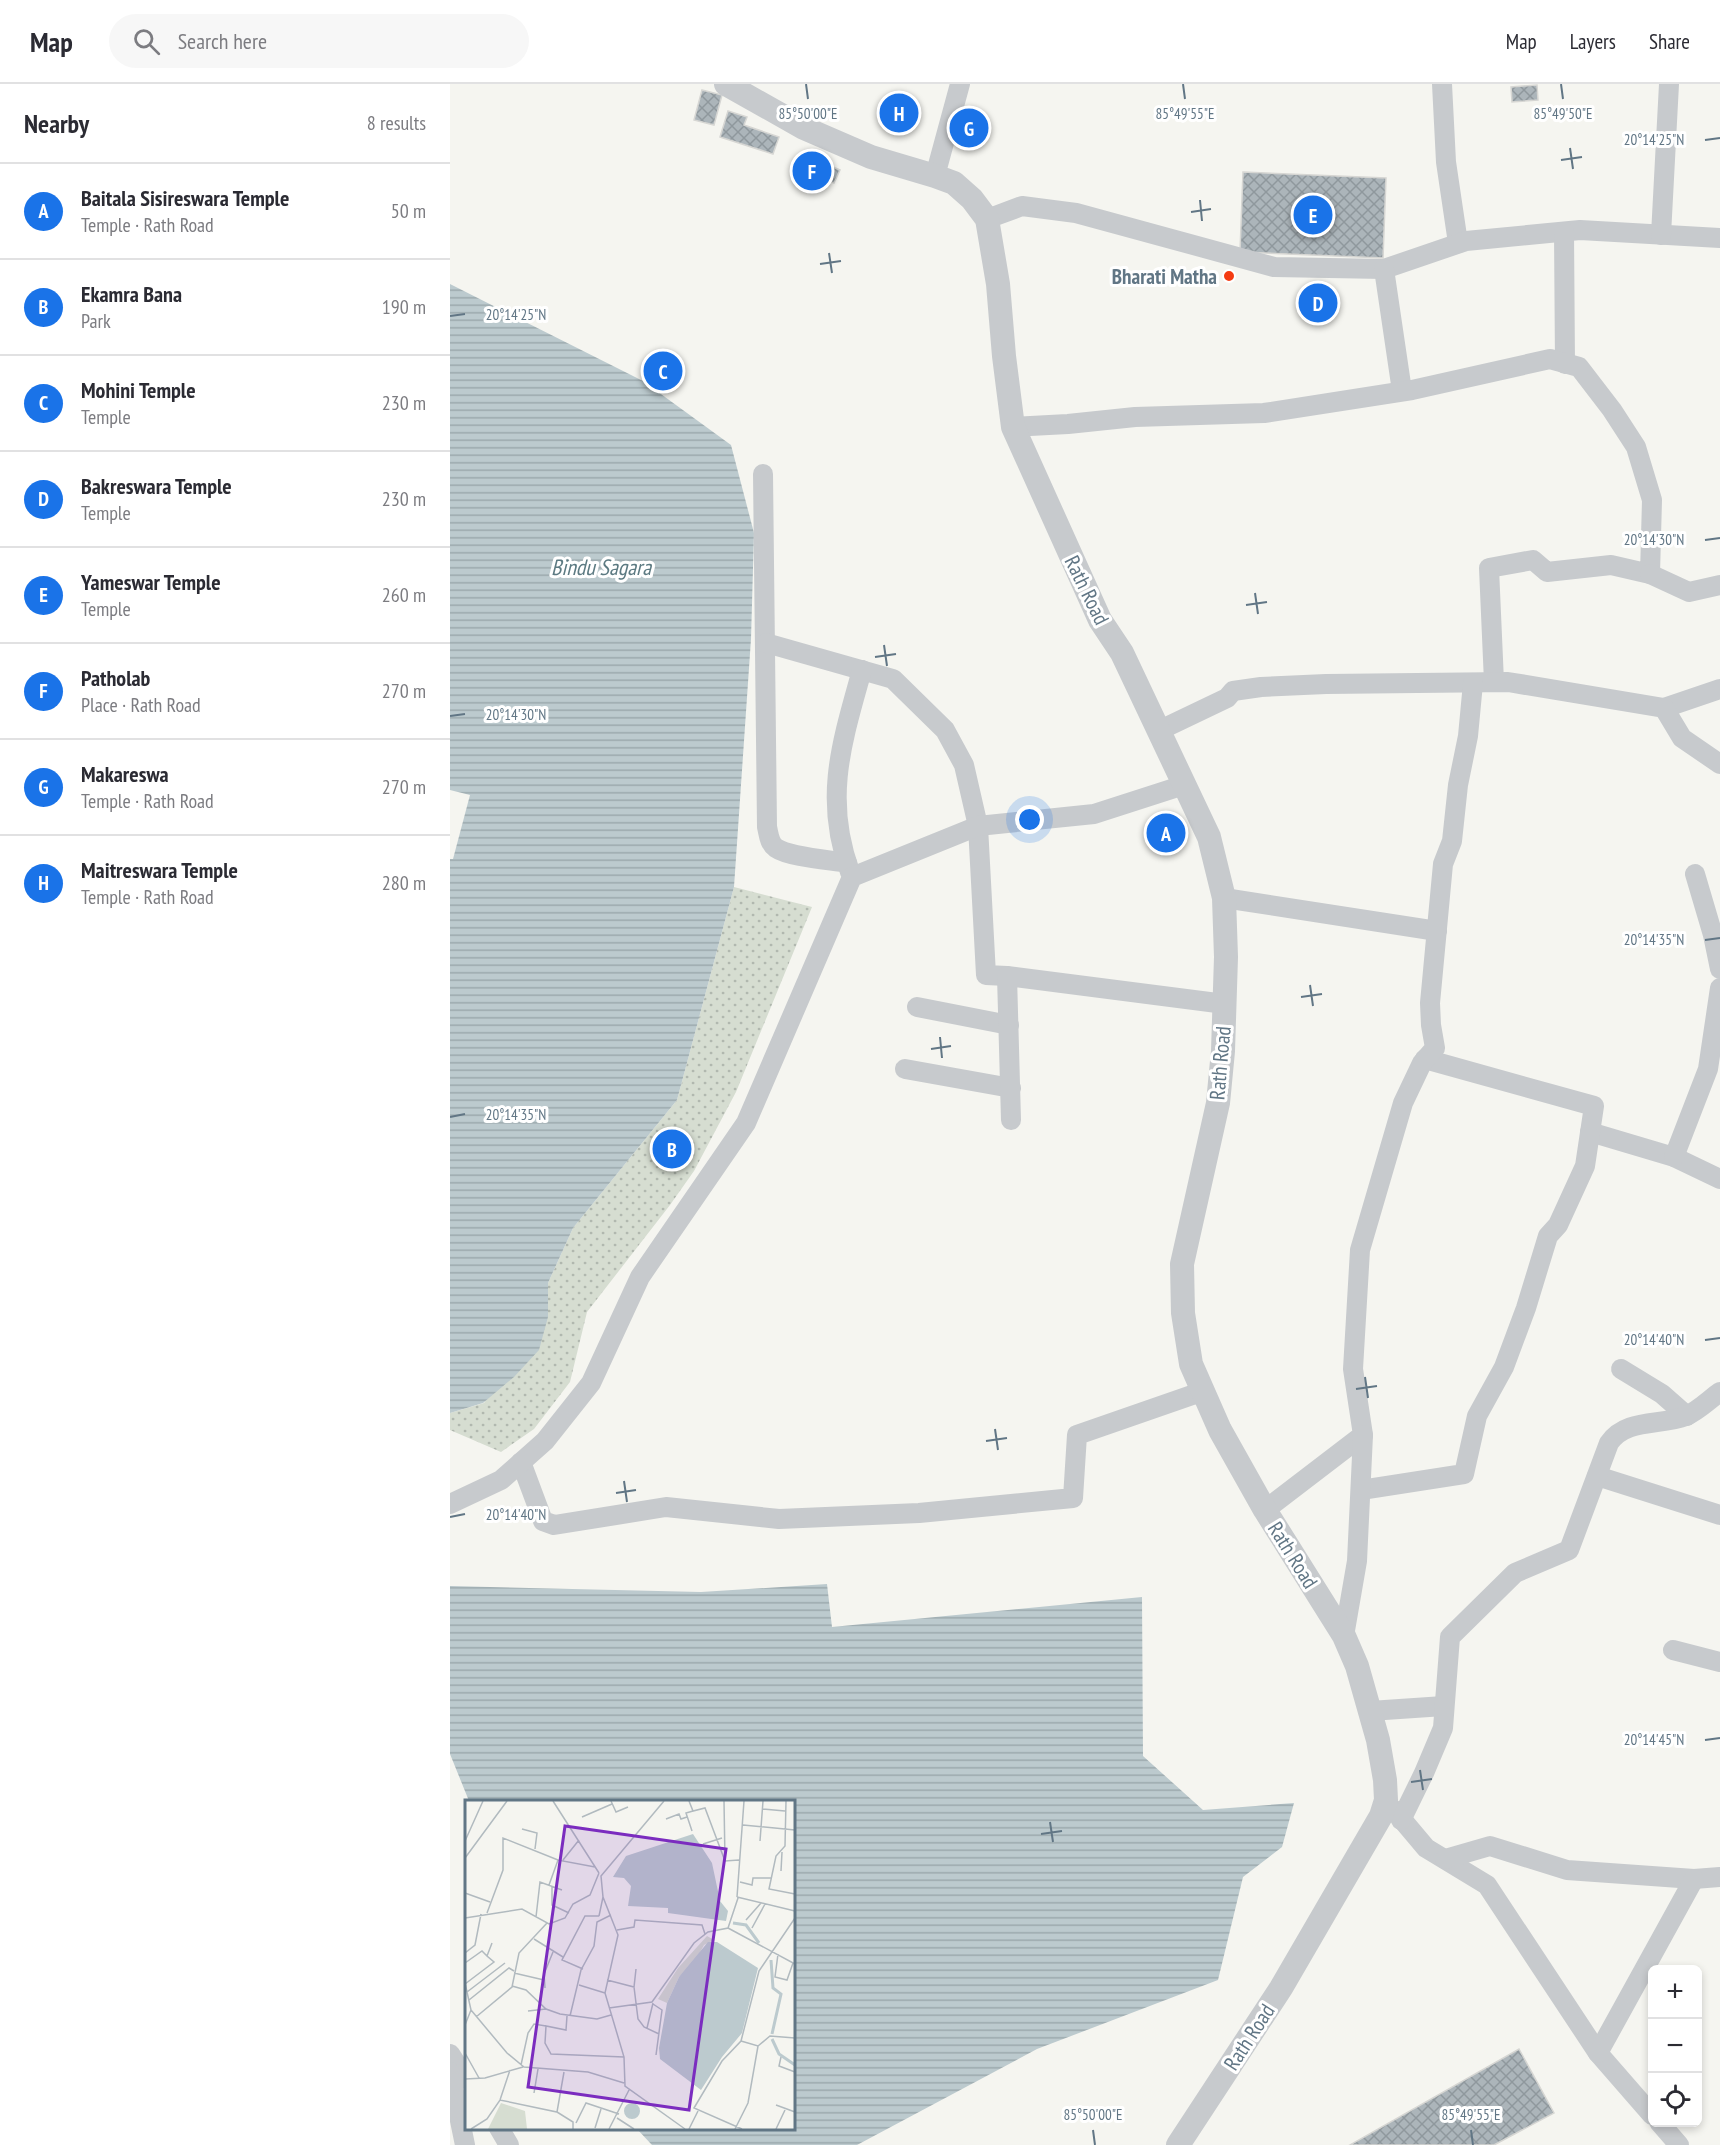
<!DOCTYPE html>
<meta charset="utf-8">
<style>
body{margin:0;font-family:"PT Sans Narrow",sans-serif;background:#f7f7f7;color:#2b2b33}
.controls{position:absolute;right:18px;bottom:18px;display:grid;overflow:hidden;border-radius:9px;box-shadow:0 3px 9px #0003}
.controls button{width:54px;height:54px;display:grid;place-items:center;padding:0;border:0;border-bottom:2px solid #e1e1e2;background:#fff;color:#2b2b33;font:30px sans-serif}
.you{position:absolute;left:580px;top:736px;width:21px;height:21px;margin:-15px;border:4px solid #fff;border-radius:50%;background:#1a73e8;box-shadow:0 0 0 9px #1a73e833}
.badge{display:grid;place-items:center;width:39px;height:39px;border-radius:50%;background:#1a73e8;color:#fff;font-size:20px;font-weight:700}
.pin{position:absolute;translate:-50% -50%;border:3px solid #fff;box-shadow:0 2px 6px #0006}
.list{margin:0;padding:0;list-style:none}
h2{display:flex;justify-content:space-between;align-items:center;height:78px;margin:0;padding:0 24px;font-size:26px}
h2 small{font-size:20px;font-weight:400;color:#7c7c81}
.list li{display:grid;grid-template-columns:39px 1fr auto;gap:18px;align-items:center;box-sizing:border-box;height:96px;padding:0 24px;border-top:2px solid #e1e1e2}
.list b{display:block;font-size:22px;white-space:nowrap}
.list p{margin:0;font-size:20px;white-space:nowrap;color:#7c7c81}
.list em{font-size:20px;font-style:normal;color:#7c7c81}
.icon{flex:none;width:33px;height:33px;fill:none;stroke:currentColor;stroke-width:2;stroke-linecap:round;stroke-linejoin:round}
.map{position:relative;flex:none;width:1270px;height:2061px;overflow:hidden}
header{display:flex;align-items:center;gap:36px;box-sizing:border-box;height:84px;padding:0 30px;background:#fff;border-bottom:2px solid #e1e1e2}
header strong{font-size:28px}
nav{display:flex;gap:33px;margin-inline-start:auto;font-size:21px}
.search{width:420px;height:54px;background:#f7f7f7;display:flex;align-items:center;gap:15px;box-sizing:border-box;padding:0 21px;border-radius:33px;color:#7c7c81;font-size:22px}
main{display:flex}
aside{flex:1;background:#fff}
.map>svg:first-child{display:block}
.green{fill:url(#green-dots)}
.water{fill:url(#water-rules)}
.building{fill:url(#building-cross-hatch);stroke:#d6d6d3;stroke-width:1.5}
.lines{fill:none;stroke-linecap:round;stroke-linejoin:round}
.minor{stroke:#c7cacd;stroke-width:20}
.tertiary{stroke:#c7cacd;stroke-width:24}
.ticks{fill:none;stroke:#617685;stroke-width:2}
.poi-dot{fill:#f43b11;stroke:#fff;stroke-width:2}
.labels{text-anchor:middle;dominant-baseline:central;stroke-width:6;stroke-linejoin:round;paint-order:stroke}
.poi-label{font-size:21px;font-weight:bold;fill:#617685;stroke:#fff;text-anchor:end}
.street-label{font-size:21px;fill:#617685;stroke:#fff}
.water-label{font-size:22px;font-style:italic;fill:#5c7a82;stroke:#fff}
.inset-river{fill:none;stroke:#bccace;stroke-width:3}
.inset-road{fill:none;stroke:#b1babf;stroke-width:1.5}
.view{fill:#7b2cbf;fill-opacity:0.15;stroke:#7b2cbf;stroke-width:3}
.inset-edge{fill:none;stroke:#617685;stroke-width:3}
.ticks-label{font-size:15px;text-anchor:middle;fill:#617685;stroke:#fff;stroke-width:6;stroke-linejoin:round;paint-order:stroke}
</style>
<header>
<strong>Map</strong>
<div class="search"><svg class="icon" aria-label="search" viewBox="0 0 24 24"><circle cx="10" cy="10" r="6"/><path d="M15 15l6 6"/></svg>Search here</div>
<nav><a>Map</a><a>Layers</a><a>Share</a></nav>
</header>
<main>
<aside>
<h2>Nearby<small>8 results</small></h2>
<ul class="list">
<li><span class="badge">A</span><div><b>Baitala Sisireswara Temple</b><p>Temple · Rath Road</p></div><em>50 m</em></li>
<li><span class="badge">B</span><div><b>Ekamra Bana</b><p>Park</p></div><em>190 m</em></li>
<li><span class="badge">C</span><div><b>Mohini Temple</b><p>Temple</p></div><em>230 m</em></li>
<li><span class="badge">D</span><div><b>Bakreswara Temple</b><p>Temple</p></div><em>230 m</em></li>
<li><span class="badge">E</span><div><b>Yameswar Temple</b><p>Temple</p></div><em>260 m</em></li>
<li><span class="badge">F</span><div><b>Patholab</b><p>Place · Rath Road</p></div><em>270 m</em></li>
<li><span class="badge">G</span><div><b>Makareswa</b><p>Temple · Rath Road</p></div><em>270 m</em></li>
<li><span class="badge">H</span><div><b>Maitreswara Temple</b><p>Temple · Rath Road</p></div><em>280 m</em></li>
</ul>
</aside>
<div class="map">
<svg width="1270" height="2061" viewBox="0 0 1270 2061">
<defs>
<pattern id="green-dots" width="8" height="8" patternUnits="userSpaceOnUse" patternTransform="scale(1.5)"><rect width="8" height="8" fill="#d6ddd1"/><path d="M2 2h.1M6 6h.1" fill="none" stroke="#b1b8af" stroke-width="1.8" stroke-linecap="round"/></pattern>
<pattern id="water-rules" width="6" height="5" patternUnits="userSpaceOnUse" patternTransform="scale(1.5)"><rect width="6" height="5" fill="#bccace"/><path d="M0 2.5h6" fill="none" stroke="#9ca9ad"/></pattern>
<pattern id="building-cross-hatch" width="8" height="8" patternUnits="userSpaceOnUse" patternTransform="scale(1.5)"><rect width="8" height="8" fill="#acb5ba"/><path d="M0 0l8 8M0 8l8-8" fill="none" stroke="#8f989d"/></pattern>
</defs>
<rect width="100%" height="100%" fill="#f5f5f0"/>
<path class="green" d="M284,803L362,823L286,1008L244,1087L220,1121L137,1228L120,1298L84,1345L51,1368L0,1346V1329L34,1319L98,1233V1199L123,1144L227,1016Z"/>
<g class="water">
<path d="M0,200L193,297L281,361L304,449L301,555L284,803L227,1016L123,1144L98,1199V1233L89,1266L64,1293L33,1319L0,1329V775H3L20,711L0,706Z"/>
<path d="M377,1500L382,1543L692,1513L693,1672L753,1726L844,1719L832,1763L793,1793L768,1896L587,1965L407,2061H202L187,2045L344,2044V1718L19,1717L0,1670V1502L251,1508Z"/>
</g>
<g class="building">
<path d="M1087,1L1088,16L1062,18L1061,3Z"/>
<path d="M252,6L272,11L264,41L244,36Z"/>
<path d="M278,27L297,33L294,41L329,53L323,70L270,53Z"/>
<path d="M361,73L371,77L362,101L353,98Z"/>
<path d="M361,73L371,77L362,101L353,98Z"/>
<path d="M373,79L390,86L384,99L367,92Z"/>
<path d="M793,88L936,94L933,174L790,168Z"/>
<path d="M202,273L230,286L224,300L195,287Z"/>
<path d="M1069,1965L1104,2029L1044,2061H900Z"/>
</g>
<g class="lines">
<g class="minor">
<path d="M992,0L996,78L1008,159"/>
<path d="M485,92L510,0"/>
<path d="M537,135L572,122L626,129L824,183L934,185L1016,157L1130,146L1270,154"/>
<path d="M1114,148L1115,280"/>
<path d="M1211,151L1219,0"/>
<path d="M934,185L952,307"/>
<path d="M563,343L618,340L685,333L814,329L962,306L1100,275L1129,283L1162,326L1186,363L1202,416L1200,490L1161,481L1097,488L1083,476L1039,484L1044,598"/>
<path d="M313,390L317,743C319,751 319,759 326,764C339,773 380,776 397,779"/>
<path d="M1200,490L1239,508L1270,501"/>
<path d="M316,559L443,595L495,646L514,681L528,742L536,891L557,892"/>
<path d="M1214,624L1270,605"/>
<path d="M708,647L777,614L783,607L811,603L876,600L1058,598L1214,624L1232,654L1270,680"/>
<path d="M400,788C373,714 392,658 412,586"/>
<path d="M1245,790L1263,851L1270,885"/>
<path d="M774,814L987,847"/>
<path d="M467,923L559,941"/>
<path d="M455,985L561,1004"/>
<path d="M561,1036L557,892L775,920"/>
<path d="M1140,1048L1224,1073L1270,1095"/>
<path d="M1224,1073L1258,985L1270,904"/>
<path d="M1171,1285L1212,1310L1237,1332"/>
<path d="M71,1378L93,1437L104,1441L216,1423L329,1435L469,1429L623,1414L627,1351L745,1310L753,1312"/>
<path d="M1147,1392L1270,1431"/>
<path d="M911,1406L1014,1390L1027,1332L1054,1283L1076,1224L1098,1152L1108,1141L1135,1082L1144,1022L975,975"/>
<path d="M0,1420L51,1396L95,1357L141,1299L190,1193L296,1039L402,793L528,742L644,730L734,701"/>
<path d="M815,1426L913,1351L903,1285L910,1166L953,1019L972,979L985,964L981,941L980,919L993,780L1002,757L1008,701L1018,652L1023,599"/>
<path d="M894,1552L907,1477L913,1351"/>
<path d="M1223,1566L1270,1578"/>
<path d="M920,1627L994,1622"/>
<path d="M944,1726L976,1764L1037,1801L1148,1969L1202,2031"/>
<path d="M951,1736L974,1689L993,1644L1000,1553L1065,1489L1119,1466L1159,1359C1176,1334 1210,1342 1236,1332C1248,1327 1260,1315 1270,1308"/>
<path d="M995,1775L1040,1762L1117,1786L1244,1795L1270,1793"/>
<path d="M1148,1969L1244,1795"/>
<path d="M0,1970L16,1995"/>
<path d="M0,1988L15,2061"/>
<path d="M1209,2038L1229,2061"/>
<path d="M49,2044L59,2061"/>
</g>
<path class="tertiary" d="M276,0L354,44L421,73L485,92L504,99L522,115L537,135L548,200L554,272L563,343L650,536L672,569L759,753L774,814L776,873L773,967L768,1019L732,1180L733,1229L741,1280L770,1346L815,1426L894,1552L907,1582L928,1656L935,1696L936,1716L931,1732L831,1904L728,2061"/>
</g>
<path class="ticks" d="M356,0L358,15M733,0L735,15M1111,0L1113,15M1255,56L1270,54M1120,64L1123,85M1111,76L1132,73M750,116L752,137M741,128L761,125M379,169L382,189M370,180L391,177M0,232L15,230M1255,456L1270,454M805,509L808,530M796,521L817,518M434,561L437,582M425,573L446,570M0,632L15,630M1255,856L1270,854M860,901L863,922M851,913L872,910M490,953L492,974M481,965L501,962M0,1033L15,1030M1255,1256L1270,1254M915,1293L918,1314M906,1305L927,1302M545,1345L548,1366M536,1357L557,1354M174,1397L177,1418M166,1409L186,1406M0,1433L15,1430M1255,1656L1270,1654M970,1686L973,1706M961,1698L982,1695M600,1738L603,1758M591,1750L612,1747M643,2046L645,2061M1021,2046L1023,2061"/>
<circle class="poi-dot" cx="779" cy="192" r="6"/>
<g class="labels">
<g class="poi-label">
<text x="767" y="192">Bharati Matha</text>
</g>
<g class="street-label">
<text transform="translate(637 506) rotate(64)">Rath Road</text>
<text transform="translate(770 979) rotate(-85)">Rath Road</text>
<text transform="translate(843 1471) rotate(58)">Rath Road</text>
<text transform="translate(799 1953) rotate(-57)">Rath Road</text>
</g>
<g class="water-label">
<text x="151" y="483">Bindu Sagara</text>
</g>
</g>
<g transform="translate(15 1716)">
<rect width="330" height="330" fill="#f5f5f0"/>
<path d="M242,136L249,140L239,145L229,163L214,177L202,203L193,199L213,168ZM36,303L60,311L62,329H23Z" fill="#d6ddd1"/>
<path d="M228,34L247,63L255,101L263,111L261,121L203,113V108L163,106L166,86L159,78L148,77L161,56ZM243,142H252L293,168L277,233L257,257L236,290L195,259L194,248L202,203L214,177ZM159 311a8 8 0 1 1 16 0a8 8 0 1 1-16 0Z" fill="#bccace"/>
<path class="inset-river" d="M268,123L281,125L294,143M306,160L308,188L316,194L307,234M307,239L314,254L330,265"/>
<path class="inset-road" d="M88,1L134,73M146,1L151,12L163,7M199,1L136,76L138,97L153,135L140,193L159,257L160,286L220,329M224,1L228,11L240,8L260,61M259,1L260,61L274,60M321,1L320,46L311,56L304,89L330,94M298,9L320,11M117,17L147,4M201,19L214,14L216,19L222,17M278,25L330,30M57,29L72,33L70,49M227,31L221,13L228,11M0,41L18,1M295,41L298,1M238,44L257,38M0,58L42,1M98,60L114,40M316,71L317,52M275,82L287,85L288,78H306M84,85L93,60L130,67M87,86V105L104,113M0,93L25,102M272,97L279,1M272,97L330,111M22,113L38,70V38L93,60M134,116L138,97M71,117L75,82L97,90M0,118L57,109L84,124L100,118L108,104L125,95L134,73M281,120L296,103M263,128L330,164M287,128L300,104M152,130L169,127L170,120L237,125L240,134M69,139L98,157M0,153L10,145L16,114M313,154L310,177L322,180L328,163M0,163L17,151L22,156M118,169L97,160L120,116H134M49,173L79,180M142,180L169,187L171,169M0,184L29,162L22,156L27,143M114,185L140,193M47,186L61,190L81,209L95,214L132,219L146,215M169,187L173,219L179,227L194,234M80,188L79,174L88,152M2,192L40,163M4,200L44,168L49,171M188,204L197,210L191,255M144,208L187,202L229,143L243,132L263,128L273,98M6,210L42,253L59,267L123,272L159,283M63,211L81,209M102,216L101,230L81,226L80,243L86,254L159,257M105,216L116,170L129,146L132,122L146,115M11,217L47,187L54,153L82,123M0,225L6,210L0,183M182,228L188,203M276,241L293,246L305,236L330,238M0,253L14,278M316,257L314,266L330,272M56,265L63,233L69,224L81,226M0,279L20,278L58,267M69,293L73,269M35,300L45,270M311,305L330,312M92,312L108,322V329M152,318L169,329M111,323L121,303L154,314M130,328L136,309M6,329L22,319L35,300L92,312L99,272M144,329L164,290M224,329L233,311M270,329L283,303L293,246M277,329L229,308L257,261L276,241L294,171L330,118M311,329L320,310"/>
<path class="view" d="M100,26L261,49L224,310L63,287Z"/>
<rect width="330" height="330" class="inset-edge"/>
</g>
<g class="ticks-label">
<text x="358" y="35">85°50'00"E</text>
<text x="735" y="35">85°49'55"E</text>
<text x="1113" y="35">85°49'50"E</text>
<text x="1204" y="61">20°14'25"N</text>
<text x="66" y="236">20°14'25"N</text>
<text x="1204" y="461">20°14'30"N</text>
<text x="66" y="636">20°14'30"N</text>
<text x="1204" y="861">20°14'35"N</text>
<text x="66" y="1036">20°14'35"N</text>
<text x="1204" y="1261">20°14'40"N</text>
<text x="66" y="1436">20°14'40"N</text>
<text x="1204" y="1661">20°14'45"N</text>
<text x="643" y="2036">85°50'00"E</text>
<text x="1021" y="2036">85°49'55"E</text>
</g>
</svg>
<div class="controls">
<button>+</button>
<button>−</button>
<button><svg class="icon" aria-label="locate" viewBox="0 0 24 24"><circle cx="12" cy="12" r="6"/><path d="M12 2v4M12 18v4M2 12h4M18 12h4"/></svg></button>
</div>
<div class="you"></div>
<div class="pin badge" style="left:716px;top:749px">A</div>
<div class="pin badge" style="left:222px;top:1065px">B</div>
<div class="pin badge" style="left:213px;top:287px">C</div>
<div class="pin badge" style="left:868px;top:219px">D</div>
<div class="pin badge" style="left:863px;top:131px">E</div>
<div class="pin badge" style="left:362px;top:87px">F</div>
<div class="pin badge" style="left:519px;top:44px">G</div>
<div class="pin badge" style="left:449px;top:29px">H</div>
</div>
</main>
